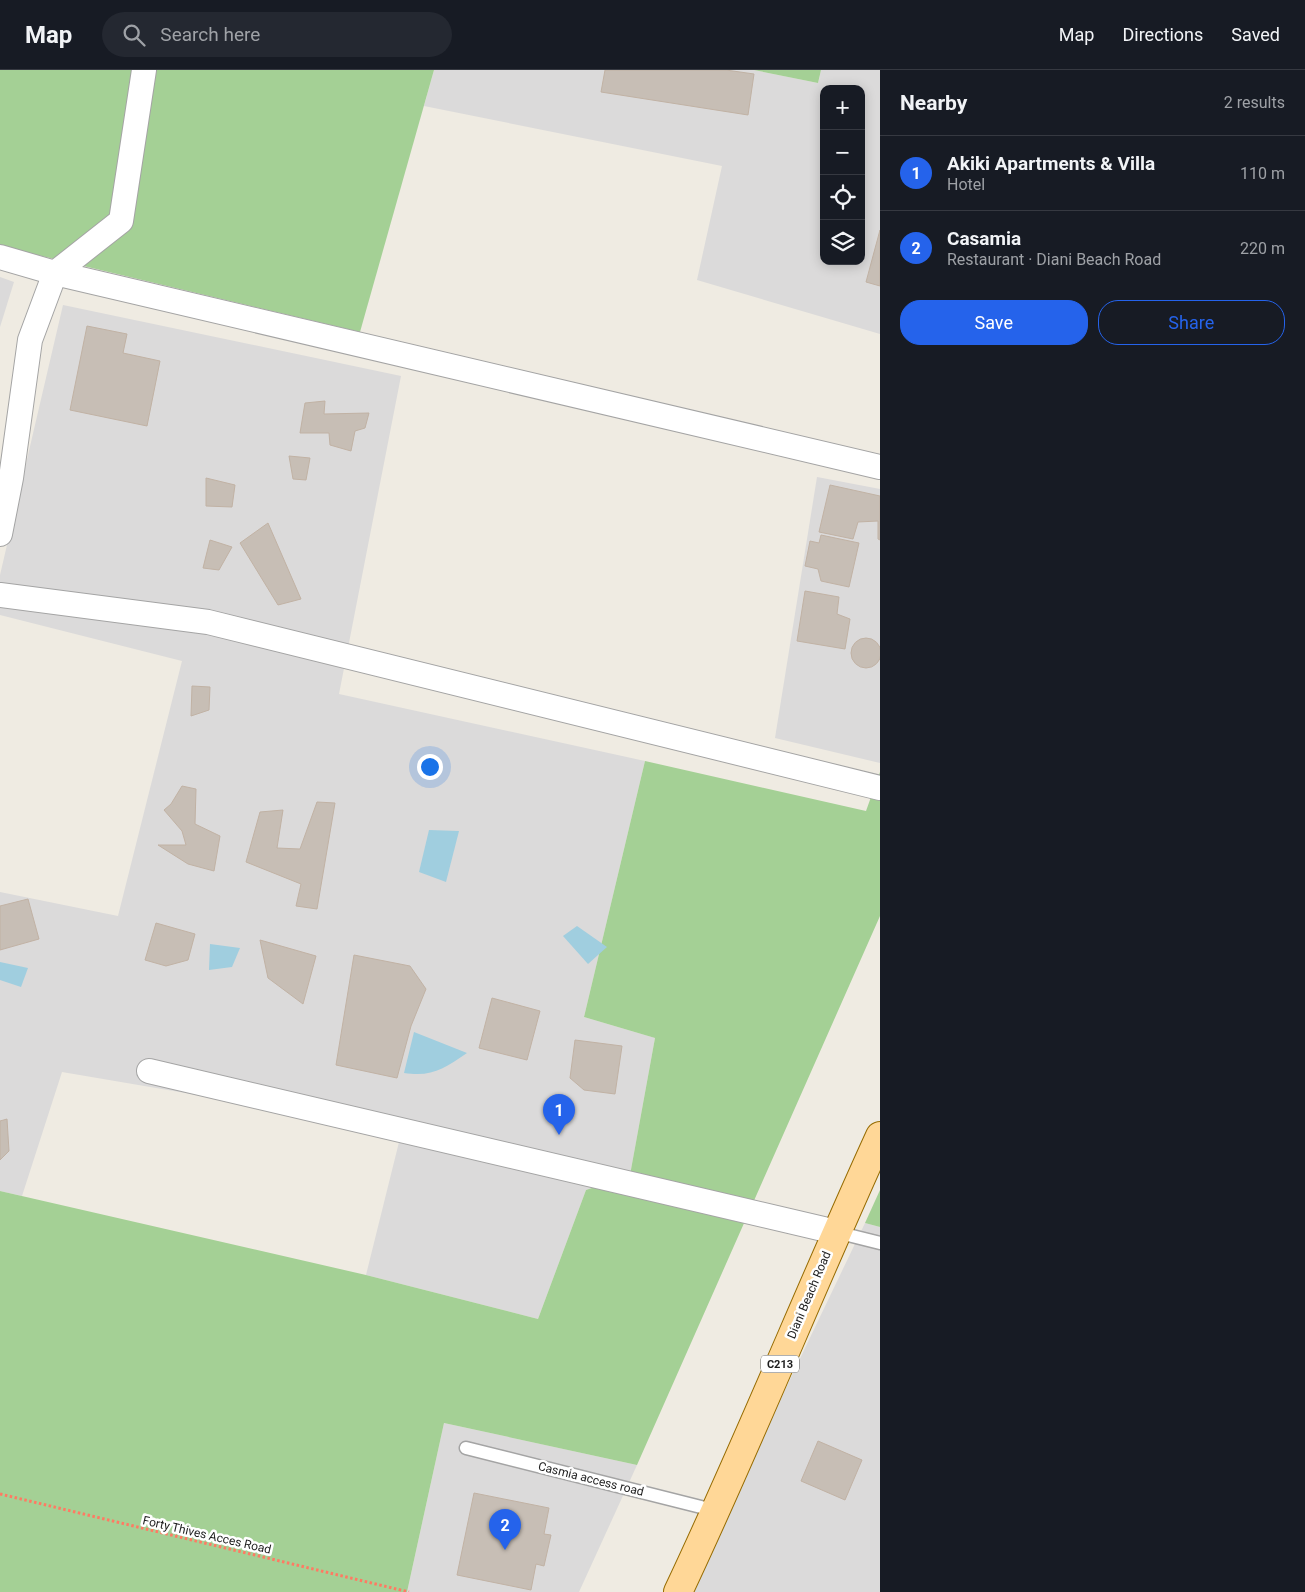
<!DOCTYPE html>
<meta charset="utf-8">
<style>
body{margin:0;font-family:Roboto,sans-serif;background:#242831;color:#f1f3f6}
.controls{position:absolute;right:15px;top:15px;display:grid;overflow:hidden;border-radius:10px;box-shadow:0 2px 12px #0003}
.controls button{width:45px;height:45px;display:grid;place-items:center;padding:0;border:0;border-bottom:1px solid #363941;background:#171b24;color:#f1f3f6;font:25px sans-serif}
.you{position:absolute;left:429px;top:696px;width:18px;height:18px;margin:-12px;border:4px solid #fff;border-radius:50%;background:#1a73e8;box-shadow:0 0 0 8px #1a73e833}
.badge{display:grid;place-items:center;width:32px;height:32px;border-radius:50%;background:#2563eb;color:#fff;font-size:16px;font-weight:700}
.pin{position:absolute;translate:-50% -41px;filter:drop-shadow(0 1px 2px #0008)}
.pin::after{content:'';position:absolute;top:26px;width:18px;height:15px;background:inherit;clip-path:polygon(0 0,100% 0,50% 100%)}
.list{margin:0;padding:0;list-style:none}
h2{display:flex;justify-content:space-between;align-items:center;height:65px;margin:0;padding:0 20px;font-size:21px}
h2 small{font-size:16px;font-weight:400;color:#9ea1a6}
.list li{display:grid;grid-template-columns:32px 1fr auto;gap:15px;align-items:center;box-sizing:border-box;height:75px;padding:0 20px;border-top:1px solid #363941}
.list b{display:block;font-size:19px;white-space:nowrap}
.list p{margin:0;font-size:16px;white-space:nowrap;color:#9ea1a6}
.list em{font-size:16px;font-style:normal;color:#9ea1a6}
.actions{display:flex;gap:10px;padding:15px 20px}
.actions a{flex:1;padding:11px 0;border:1px solid #2563eb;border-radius:20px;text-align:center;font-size:18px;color:#2563eb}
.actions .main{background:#2563eb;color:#fff}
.icon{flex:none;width:28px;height:28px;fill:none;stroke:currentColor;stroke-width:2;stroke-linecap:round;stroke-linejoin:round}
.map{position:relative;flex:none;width:880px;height:1522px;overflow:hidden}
header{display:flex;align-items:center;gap:30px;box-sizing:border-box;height:70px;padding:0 25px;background:#171b24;border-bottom:1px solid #363941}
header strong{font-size:24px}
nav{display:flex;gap:28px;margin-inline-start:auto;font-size:18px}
.search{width:350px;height:45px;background:#242831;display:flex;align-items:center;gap:12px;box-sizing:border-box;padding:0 18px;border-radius:28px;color:#9ea1a6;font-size:19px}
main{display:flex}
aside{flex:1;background:#171b24}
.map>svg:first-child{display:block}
.residential{fill:#dbdada;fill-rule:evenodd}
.forest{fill:#a4d095}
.water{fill:#a0cedf}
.building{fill:#c7beb5;stroke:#c1b2a4}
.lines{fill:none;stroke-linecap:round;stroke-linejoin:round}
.service-casing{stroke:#a4a4a4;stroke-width:15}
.minor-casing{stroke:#a4a4a4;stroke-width:26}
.primary-casing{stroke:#966b00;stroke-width:30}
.path{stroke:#ff7a63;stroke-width:3;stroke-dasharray:2.5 2.5;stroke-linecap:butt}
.service{stroke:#fff;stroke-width:12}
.minor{stroke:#fff;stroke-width:24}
.primary{stroke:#ffd797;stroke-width:28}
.labels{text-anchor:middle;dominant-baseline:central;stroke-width:5;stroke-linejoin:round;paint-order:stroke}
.shield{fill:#fff;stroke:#616161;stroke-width:1}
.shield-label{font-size:11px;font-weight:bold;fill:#1d1d1d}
.street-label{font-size:12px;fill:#1d1d1d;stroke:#fff}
</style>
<header>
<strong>Map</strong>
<div class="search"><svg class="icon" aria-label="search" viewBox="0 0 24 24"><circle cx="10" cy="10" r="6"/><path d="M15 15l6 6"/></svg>Search here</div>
<nav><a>Map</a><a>Directions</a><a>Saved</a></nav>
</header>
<main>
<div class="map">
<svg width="880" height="1522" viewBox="0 0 880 1522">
<rect width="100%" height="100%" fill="#efebe2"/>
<g class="residential">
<path d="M434,0H754L818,13L821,0H880V264L697,210L722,96L424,36ZM824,19H861V191H824Z"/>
<path d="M0,207L14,212L0,257Z"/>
<path d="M63,235L401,306L339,624L645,691L584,947L655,968L630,1105L586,1120L538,1249L366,1205L402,1060L62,1002L22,1126L0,1121V822L118,846L182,591L0,545V505Z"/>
<path d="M817,407L880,419V693L775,668Z"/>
<path d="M865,1153L880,1157V1522H688Z"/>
<path d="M444,1353L637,1395L579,1522H407Z"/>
</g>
<g class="forest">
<path d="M0,0H434L360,262L0,176Z"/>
<path d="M754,0H821L818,13Z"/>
<path d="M645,691L866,741L880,702V846L637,1395L444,1353L407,1522H0V1121L366,1205L538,1249L586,1120L630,1105L655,968L584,947Z"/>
<path d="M880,1120V1157L865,1153Z"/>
</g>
<g class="water">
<path d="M429,760L459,761L446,812L419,802Z"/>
<path d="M577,856L607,877L588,894L563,866Z"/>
<path d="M210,874L240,878L232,897L209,900Z"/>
<path d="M0,892L28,898L21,917L0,910Z"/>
<path d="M414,962L467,983C443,999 433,1007 404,1003Z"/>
</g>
<g class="building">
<path d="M605,0H726L754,4L748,45L601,22Z"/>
<path d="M880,160V216L866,212Z"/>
<path d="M87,256L127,264L123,283L160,291L147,356L70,340Z"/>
<path d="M325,331L324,344L369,343L365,358L355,361L351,381L330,375L329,363H300L305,333Z"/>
<path d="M289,386L310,388L306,410L293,409Z"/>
<path d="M206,408L235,415L232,437L206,436Z"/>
<path d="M830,415L880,426V470L878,469V451L858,452L853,469L819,462Z"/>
<path d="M268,453L301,529L278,535L240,473Z"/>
<path d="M821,465L859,473L849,517L821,511L818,499L805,496L810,471L819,473Z"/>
<path d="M210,470L232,477L219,500L203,498Z"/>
<path d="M805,521L839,527L837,544L850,549L845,579L797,571Z"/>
<circle cx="866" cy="583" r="15"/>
<path d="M192,616L210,617L209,640L191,646Z"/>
<path d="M182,716L196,719L195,754L220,766L214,801L188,794L158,775H186L182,761L164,740L171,734Z"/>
<path d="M317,732L335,733L317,839L296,836L301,814L246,792L260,742L283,740L277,778L300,779Z"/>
<path d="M28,829L39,869L0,880V836Z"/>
<path d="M156,853L195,864L188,890L166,896L145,890Z"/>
<path d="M260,870L316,886L303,934L268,908Z"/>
<path d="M354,885L410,896L426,919L411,956L397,1008L336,995Z"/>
<path d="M492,928L540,941L527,990L479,978Z"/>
<path d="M575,970L622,976L615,1024L584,1020L570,1008Z"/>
<path d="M7,1049L9,1081L0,1090V1051Z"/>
<path d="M818,1371L862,1390L845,1430L801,1411Z"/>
<path d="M474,1423L549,1438L544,1464L551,1465L544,1496L536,1494L531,1520L457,1505Z"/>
</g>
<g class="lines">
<defs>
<g id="service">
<path d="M836,1162L880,1173"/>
<path d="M466,1378L717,1441"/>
</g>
<g id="minor">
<path d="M0,187L55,203L880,397"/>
<path d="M0,464L11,408L30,270L55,203L121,151L144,0"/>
<path d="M0,525L208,552L880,718"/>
<path d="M149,1001L836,1162"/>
</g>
<path id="primary" d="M678,1522C749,1372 811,1217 880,1066"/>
</defs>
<use href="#service" class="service-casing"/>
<use href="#minor" class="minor-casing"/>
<use href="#primary" class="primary-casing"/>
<path class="path" d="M0,1424L409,1522"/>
<use href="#service" class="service"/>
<use href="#minor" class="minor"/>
<use href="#primary" class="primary"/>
</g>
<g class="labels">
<rect class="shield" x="761" y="1285.5" width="38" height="17" rx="4"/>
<g class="shield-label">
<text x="780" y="1294">C213</text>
</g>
<g class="street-label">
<text transform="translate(809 1225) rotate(-67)">Diani Beach Road</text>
<text transform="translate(591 1409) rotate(14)">Casmia access road</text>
<text transform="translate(207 1465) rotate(13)">Forty Thives Acces Road</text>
</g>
</g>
</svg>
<div class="controls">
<button>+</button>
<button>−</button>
<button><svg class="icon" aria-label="locate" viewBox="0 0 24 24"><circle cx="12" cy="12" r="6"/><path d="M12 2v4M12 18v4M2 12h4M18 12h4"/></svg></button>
<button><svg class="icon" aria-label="layers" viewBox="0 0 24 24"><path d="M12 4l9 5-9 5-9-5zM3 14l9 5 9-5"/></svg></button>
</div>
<div class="you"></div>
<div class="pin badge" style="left:559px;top:1065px">1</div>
<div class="pin badge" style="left:505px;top:1480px">2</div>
</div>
<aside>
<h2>Nearby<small>2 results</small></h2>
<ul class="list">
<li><span class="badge">1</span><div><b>Akiki Apartments &amp; Villa</b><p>Hotel</p></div><em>110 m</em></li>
<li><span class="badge">2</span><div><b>Casamia</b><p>Restaurant · Diani Beach Road</p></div><em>220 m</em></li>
</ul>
<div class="actions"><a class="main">Save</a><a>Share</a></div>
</aside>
</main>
